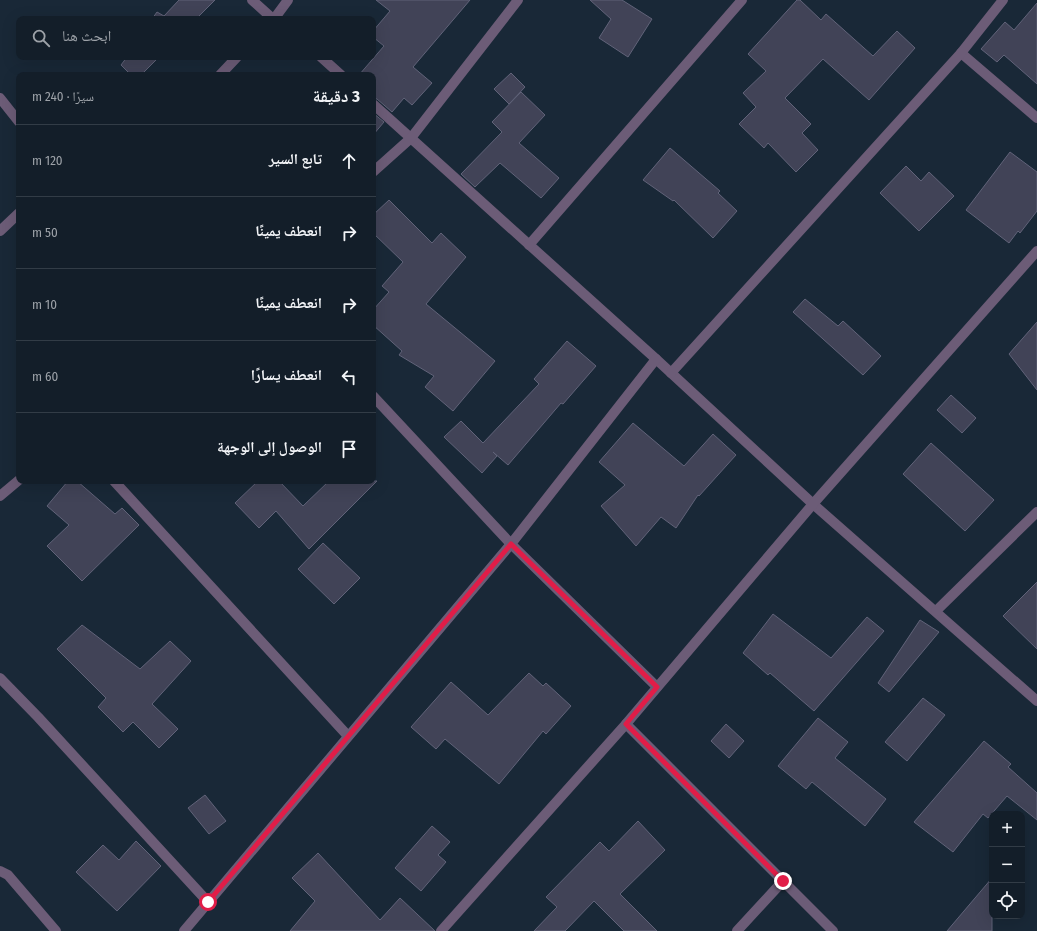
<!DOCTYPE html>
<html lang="ar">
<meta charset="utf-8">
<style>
body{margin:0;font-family:"Fira Sans Condensed","Noto Naskh Arabic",sans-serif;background:#1c2731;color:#f1f3f6;direction:rtl}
.controls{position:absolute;right:12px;bottom:12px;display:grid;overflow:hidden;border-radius:8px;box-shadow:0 4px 16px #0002}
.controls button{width:36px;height:36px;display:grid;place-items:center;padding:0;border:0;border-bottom:1px solid #323c46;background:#131e29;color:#f1f3f6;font:20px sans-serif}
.stop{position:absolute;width:12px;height:12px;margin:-9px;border:3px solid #e11d48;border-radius:50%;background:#fff}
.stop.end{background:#e11d48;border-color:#fff;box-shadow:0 1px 4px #0008}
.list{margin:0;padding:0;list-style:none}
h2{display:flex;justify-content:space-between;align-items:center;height:52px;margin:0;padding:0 16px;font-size:17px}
h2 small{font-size:13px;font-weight:400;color:#9da2a8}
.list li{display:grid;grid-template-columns:26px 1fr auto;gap:12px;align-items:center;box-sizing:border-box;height:72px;padding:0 16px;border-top:1px solid #323c46}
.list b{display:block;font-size:15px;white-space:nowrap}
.list em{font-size:13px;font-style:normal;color:#9da2a8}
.icon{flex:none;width:22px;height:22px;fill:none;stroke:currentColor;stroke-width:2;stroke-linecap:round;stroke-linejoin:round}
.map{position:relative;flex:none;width:1037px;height:931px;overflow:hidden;direction:ltr}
.search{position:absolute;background:#131e29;box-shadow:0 4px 16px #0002;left:16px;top:16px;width:360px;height:44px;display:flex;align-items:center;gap:10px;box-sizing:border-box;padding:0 14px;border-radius:8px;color:#9da2a8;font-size:15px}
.panel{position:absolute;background:#131e29;box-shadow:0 4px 16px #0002;left:16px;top:72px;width:360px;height:412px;border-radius:8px;direction:rtl}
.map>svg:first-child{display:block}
.building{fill:#414357;stroke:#616379}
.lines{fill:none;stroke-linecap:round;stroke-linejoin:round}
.street{stroke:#6c5c77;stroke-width:10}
.route{stroke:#e11d48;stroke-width:5}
</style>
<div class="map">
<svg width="1037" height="931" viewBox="0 0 1037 931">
<rect width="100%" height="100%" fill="#192837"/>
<g class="building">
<path d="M179,0H215L196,19H152L157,12L164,16Z"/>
<path d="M376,0H470L413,67L432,83L412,105L404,98L392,112L377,99L373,98V75H359L384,46L373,37V31L390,11Z"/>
<path d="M590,0H622L652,19L628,57L599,38L611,19Z"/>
<path d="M797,0H800L821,20L826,14L873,56L897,31L915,48L869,100L823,59L785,98L811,124L802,133L818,150L796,172L768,143L764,148L739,124L756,107L743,93L766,71L748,54Z"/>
<path d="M1037,3V84L1004,55L997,62L981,49L1005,22L1014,30Z"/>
<path d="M127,57H159L141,75H131L121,65Z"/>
<path d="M511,73L525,87L509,104L494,89Z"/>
<path d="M521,92L545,115L519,143L559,178L541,198L500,163L475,187L461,174L502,132L492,122Z"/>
<path d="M373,113L384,122L373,135Z"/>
<path d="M670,148L720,191L718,193L737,211L713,238L674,200L673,201L643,180Z"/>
<path d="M1010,152L1037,172V211L1020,233L1018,231L1009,243L966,210Z"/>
<path d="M906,166L921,181L929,172L954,196L919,231L880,193Z"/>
<path d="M389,200L432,243L441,233L466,257L426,304L495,361L453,411L425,387L434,376L399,355L402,351L373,325V310L389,292L382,286L403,262L373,233V215Z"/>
<path d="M805,299L838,326L843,321L881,356L863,375L793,312Z"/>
<path d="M1037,322V390L1009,354Z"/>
<path d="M567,341L596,366L563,404L561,403L508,465L493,452L497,456L482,473L444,437L461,421L483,443L539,384L534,379Z"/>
<path d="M951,395L976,418L962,433L937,410Z"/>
<path d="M633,423L684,466L713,434L736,455L699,496L698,495L676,528L661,517L636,546L601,506L625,485L599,462Z"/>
<path d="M931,443L994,500L965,531L903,474Z"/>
<path d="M68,481H77L115,514L122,508L139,525L82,581L47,546L69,525L47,506Z"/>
<path d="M258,481H279L303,506L329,481H377L309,549L276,511L259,528L235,503Z"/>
<path d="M323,543L360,578L334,604L298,569Z"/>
<path d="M1037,582V649L1003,616Z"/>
<path d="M773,614L831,658L867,617L884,631L814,711L770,673L768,675L743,653Z"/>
<path d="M920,620L939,632L889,692L878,683Z"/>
<path d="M82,625L140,669L170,641L191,661L152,704L178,729L159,748L133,722L123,732L98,707L106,698L57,649Z"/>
<path d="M529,673L543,686L546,683L571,706L546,734L543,731L499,784L445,739L436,749L411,727L451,682L488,715Z"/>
<path d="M923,698L945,715L907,761L885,742Z"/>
<path d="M818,718L848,742L835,758L886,799L865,826L812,782L806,789L778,766Z"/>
<path d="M726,724L744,741L729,758L711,741Z"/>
<path d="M984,741L1011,764L1008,767L1037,793V820L1007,796L988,818L983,814L953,852L914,822Z"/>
<path d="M205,795L226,821L209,834L188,808Z"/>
<path d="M638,821L665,850L620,894L657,931H624L594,901L565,931H534L557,907L546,897L600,842L609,851Z"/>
<path d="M432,826L450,842L438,855L446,862L421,891L395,868Z"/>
<path d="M136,841L161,866L117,911L76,872L103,845L119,860Z"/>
<path d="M318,853L380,920L400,898L435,931H290L315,901L292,878Z"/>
<path d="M992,878V931H947Z"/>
</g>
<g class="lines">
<g class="street">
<path d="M252,0L273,19"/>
<path d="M274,19L288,0"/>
<path d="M961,53L1037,118"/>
<path d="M321,57L341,75"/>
<path d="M220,75L237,57"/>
<path d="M0,98L19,122"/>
<path d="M373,104L656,359L813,504L1037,701"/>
<path d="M373,172L411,138L518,0"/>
<path d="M0,231L19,213"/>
<path d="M529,245L742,0"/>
<path d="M671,373L961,53L1003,0"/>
<path d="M373,396L511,544L657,687"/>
<path d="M114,481L348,736"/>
<path d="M0,496L19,480"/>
<path d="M936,611L1037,512"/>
<path d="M0,678L38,717L208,902"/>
<path d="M626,724L833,931"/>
<path d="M0,871L8,875L56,931"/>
<path d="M184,931L511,544L656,359"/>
<path d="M441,931L626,724L813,504L1037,251"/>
<path d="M737,931L783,881"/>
</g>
</g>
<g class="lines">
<path class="route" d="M208,902L511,544L657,687L626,724L783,881"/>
</g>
</svg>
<div class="controls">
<button>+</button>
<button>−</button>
<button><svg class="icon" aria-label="locate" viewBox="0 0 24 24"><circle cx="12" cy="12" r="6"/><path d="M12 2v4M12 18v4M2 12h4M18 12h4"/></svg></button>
</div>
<div class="stop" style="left:208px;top:902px"></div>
<div class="stop end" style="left:783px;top:881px"></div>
<div class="search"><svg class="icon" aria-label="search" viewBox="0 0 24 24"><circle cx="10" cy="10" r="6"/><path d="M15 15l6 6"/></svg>ابحث هنا</div>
<section class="panel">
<h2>3 دقيقة<small>سيرًا · 240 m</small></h2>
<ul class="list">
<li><svg class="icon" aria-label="ahead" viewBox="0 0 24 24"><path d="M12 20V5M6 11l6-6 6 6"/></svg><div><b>تابع السير</b></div><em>120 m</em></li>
<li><svg class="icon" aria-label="right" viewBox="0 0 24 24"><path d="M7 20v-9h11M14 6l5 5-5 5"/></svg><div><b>انعطف يمينًا</b></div><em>50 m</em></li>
<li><svg class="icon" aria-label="right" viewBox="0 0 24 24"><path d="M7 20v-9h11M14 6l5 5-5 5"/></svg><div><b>انعطف يمينًا</b></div><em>10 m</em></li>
<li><svg class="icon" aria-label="left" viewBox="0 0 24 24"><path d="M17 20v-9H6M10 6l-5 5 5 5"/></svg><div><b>انعطف يسارًا</b></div><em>60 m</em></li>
<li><svg class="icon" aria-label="arrive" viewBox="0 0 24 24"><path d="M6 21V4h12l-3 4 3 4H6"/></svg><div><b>الوصول إلى الوجهة</b></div></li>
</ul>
</section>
</div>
